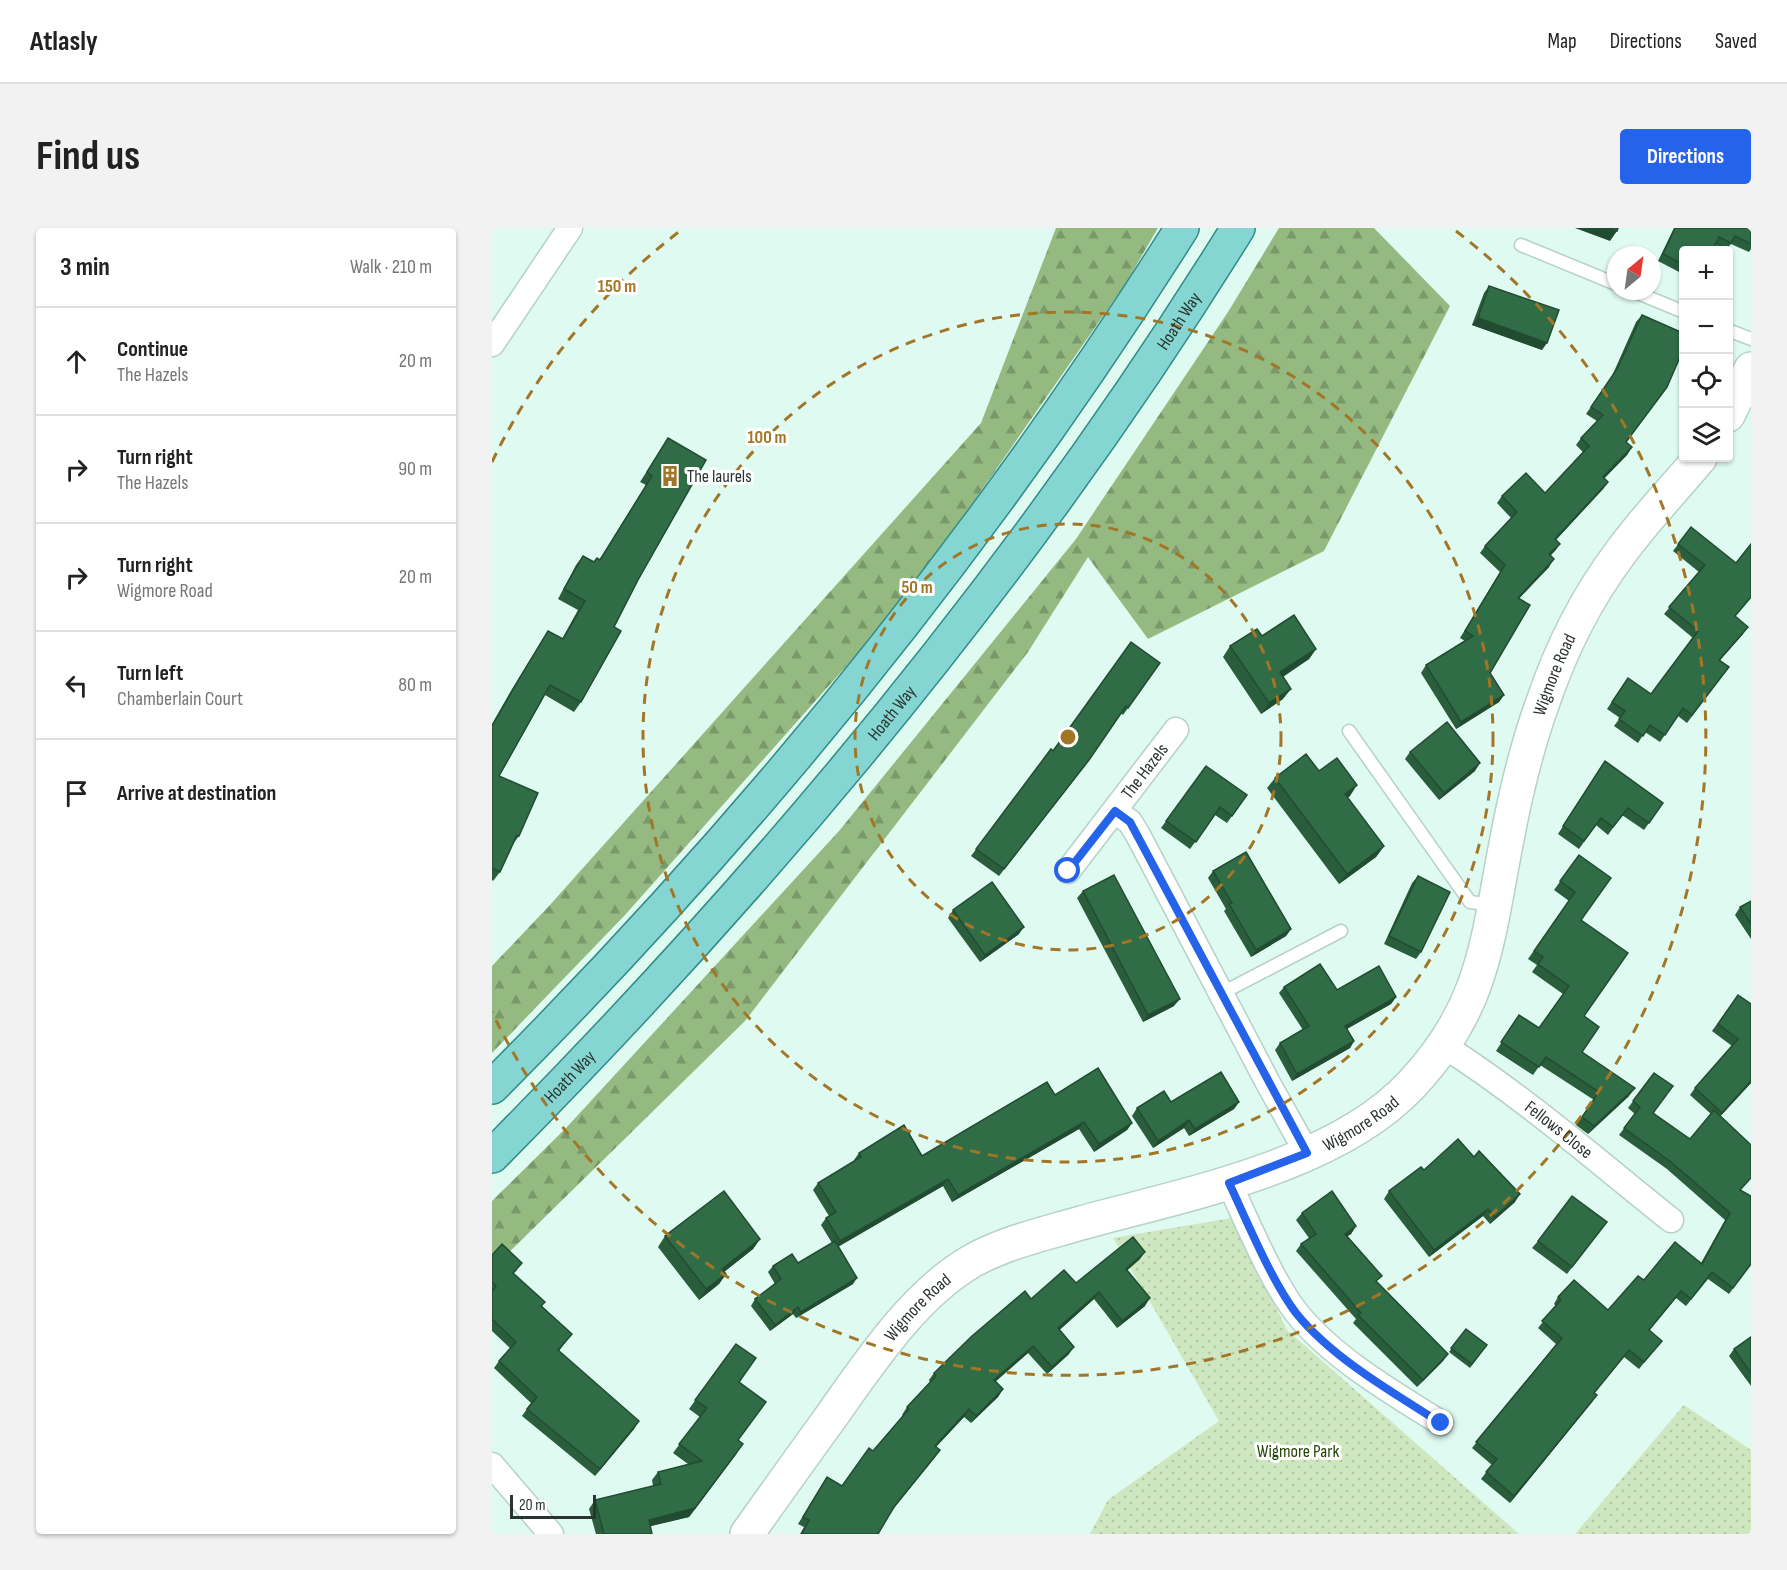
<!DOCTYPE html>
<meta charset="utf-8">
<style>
body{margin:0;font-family:"Sofia Sans Condensed",sans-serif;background:#f2f2f2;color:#222}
.controls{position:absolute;right:18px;top:18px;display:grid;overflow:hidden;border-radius:6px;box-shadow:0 2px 4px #0004}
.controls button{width:54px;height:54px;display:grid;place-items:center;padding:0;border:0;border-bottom:2px solid #e0e0e0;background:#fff;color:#222;font:30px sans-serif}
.compass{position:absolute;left:1115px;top:18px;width:54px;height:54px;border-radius:50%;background:#fff;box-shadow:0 2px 4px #0004;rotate:29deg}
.scale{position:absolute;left:18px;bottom:15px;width:86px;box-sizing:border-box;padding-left:6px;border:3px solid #2a3430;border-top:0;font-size:16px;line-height:21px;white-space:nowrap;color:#2a3430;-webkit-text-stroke:4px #fff;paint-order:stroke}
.stop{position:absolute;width:18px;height:18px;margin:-14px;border:4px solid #2563eb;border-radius:50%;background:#fff}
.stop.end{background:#2563eb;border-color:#fff;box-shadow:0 2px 6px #0008}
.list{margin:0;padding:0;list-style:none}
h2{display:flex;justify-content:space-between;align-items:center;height:78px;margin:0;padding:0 24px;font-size:26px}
h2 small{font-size:20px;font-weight:400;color:#767676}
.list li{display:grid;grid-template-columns:39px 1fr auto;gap:18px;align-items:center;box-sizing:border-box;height:108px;padding:0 24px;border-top:2px solid #e0e0e0}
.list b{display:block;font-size:22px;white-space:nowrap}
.list p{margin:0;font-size:20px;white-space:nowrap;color:#767676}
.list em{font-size:20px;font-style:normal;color:#767676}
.icon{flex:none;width:33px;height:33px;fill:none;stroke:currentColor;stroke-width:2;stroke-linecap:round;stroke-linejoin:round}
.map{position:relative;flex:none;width:1259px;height:1306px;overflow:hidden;border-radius:6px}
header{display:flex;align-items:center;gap:36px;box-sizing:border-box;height:84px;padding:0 30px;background:#fff;border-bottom:2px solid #e0e0e0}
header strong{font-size:28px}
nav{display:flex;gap:33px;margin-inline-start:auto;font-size:21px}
.intro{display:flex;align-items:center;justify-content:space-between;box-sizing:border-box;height:144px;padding:0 36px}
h1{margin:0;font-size:42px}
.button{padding:15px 27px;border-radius:6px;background:#2563eb;color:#fff;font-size:21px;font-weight:700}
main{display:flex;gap:36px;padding:0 36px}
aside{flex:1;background:#fff;border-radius:6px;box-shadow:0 2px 4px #0004}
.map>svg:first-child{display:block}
.forest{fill:url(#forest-firs)}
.park{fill:url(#park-dots)}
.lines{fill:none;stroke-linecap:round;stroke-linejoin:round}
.lane-casing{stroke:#b6d1c7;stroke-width:15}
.street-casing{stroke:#b6d1c7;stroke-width:27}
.secondary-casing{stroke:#b6d1c7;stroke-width:36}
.primary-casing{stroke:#308c87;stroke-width:36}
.lane{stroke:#fff;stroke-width:12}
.street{stroke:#fff;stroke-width:24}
.secondary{stroke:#fff;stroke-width:33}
.primary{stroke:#85d6d3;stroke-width:33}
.wall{fill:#295d3c}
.shaded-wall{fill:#224c31}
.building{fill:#306c46;stroke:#224c31;stroke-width:1.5}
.route{stroke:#2563eb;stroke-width:8}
.ring{fill:none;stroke:#a27627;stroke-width:3;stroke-dasharray:10 8}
.labels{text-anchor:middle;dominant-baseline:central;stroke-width:6;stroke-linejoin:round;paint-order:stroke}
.street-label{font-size:18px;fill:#2a3430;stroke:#fff}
.poi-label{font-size:18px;fill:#2a3430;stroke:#fff;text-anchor:start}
.park-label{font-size:18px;fill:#244507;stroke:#fff}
.centre{fill:#a27627;stroke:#fff;stroke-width:3}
.ring-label{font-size:18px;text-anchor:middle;font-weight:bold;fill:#a27627;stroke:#fff;stroke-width:6;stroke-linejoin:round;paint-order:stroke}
</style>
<header>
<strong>Atlasly</strong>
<nav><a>Map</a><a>Directions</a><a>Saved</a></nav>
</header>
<div class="intro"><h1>Find us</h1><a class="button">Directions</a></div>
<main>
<aside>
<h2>3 min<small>Walk · 210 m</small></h2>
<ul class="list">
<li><svg class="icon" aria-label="ahead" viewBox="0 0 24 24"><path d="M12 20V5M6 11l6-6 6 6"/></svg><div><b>Continue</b><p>The Hazels</p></div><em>20 m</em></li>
<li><svg class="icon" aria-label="right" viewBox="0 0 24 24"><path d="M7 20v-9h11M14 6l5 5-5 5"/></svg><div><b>Turn right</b><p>The Hazels</p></div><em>90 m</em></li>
<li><svg class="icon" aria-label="right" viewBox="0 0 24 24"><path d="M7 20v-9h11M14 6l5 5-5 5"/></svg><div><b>Turn right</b><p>Wigmore Road</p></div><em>20 m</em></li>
<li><svg class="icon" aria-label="left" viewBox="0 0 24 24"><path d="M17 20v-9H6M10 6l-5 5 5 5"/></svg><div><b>Turn left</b><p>Chamberlain Court</p></div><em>80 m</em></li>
<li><svg class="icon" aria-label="arrive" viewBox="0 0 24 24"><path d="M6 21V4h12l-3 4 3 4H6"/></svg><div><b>Arrive at destination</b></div></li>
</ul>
</aside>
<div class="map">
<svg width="1259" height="1306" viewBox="0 0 1259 1306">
<defs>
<pattern id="forest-firs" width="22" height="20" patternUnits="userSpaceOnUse" patternTransform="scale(1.5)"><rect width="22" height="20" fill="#95ba81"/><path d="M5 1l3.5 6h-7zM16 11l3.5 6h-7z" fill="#7a986a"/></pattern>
<pattern id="park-dots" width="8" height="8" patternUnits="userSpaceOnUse" patternTransform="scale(1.5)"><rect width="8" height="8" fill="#cee7c0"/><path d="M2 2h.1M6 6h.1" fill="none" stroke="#b1c7a5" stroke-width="1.8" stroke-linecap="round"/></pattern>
</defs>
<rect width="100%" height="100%" fill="#dffaf0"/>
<g class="forest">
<path d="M564,0H666L634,55L413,372L133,687L0,825V738L57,678L489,195Z"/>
<path d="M787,0H882L958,78L832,323L656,411L596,329L536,424L253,793L0,1041V973L74,900L347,603L584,311L736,84Z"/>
</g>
<g class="park">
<path d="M740,990L795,1102L1027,1306H598L616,1272L727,1193L621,1010Z"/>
<path d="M1192,1177L1259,1222V1306H1083Z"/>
</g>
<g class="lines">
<defs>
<g id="lane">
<path d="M1029,17L1124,56"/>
<path d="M1141,63L1192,84"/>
<path d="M1236,102L1259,111"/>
<path d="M857,503L978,674L1003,677"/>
<path d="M730,765L849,703"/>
</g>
<g id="street">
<path d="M0,116L78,0"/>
<path d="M623,583L638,594L646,607L776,855L815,925"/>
<path id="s1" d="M576,643L684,502"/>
<path id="s2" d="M952,818C1032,869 1105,933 1179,992"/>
<path d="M737,955C755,993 779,1052 804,1084C839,1129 901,1165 949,1195"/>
<path d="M0,1237L59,1306"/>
</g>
<g id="secondary">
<path d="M1236,187L1259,141"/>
<path id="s3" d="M255,1306C282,1268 309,1230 336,1193C375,1138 421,1067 480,1033C514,1014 552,1006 589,995C694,966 844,938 920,856C992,779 995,714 1014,616C1023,568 1034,520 1051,474C1069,421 1095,369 1129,324C1153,291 1182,261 1208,230"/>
</g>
<g id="primary">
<path d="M0,859C260,599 494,311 690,0"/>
<path id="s4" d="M0,928C281,645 536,339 746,0"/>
</g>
</defs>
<use href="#lane" class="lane-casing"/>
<use href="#street" class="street-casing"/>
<use href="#secondary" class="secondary-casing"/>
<use href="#primary" class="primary-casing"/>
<use href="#lane" class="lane"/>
<use href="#street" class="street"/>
<use href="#secondary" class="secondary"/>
<use href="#primary" class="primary"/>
</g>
<g class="wall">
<path d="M1182,0H1259V21L1257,24L1239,16L1234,22L1223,17L1191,22V46L1166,33Z"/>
<path d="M997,58L1050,122L980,97L992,65Z"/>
<path d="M1150,87L1134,214L1140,219L1135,227L1112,250L1116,254L1111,261L1064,312L1068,316L1058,328L1057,339L1027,370L998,445L1012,467L1007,474L964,501L929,445L934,437L973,413L968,410L1008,344L988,325L993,318L1019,290L1005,275L1010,268L1053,265L1091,224L1084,217L1089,210L1105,193L1094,186L1120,148L1144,94Z"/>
<path d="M176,210L146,352L122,399L89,474L82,484L53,467L7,548L27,608L20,617L8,644L1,653L0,652V496L20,461L56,403L70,411L86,382L66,371L84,337L91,328L102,334L105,330L108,331L154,257L148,254Z"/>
<path d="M1199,299L1244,389L1251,406L1228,432L1237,439L1195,495L1186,488L1168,514L1153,504L1146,515L1122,498L1128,490L1115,481L1136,450L1159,466L1201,410L1172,386L1207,344L1181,323Z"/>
<path d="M738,418L824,421L817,431L791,449V471L769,486L731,429Z"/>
<path d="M668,435L631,487L629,485L592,539L507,648L479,628L559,521L561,523Z"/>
<path d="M918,524L983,543L947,572L913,531Z"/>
<path d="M1113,533L1171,575L1152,602L1130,587L1116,607L1104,597L1087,621L1066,606Z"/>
<path d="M714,538L755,567L735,595L723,587L698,621L669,600Z"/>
<path d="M827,543L858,568L855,570L892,618L884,629L847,656L775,560L783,550Z"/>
<path d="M1087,627L1092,788L1090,824L1137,868L1096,906L1084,897L1102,872L1048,837L1041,847L1004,823L1027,787L1047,800L1071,766L1040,744L1045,737L1036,731L1077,673L1062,662Z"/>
<path d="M721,643L799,701L794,708L759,729L732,683L734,681L716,650Z"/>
<path d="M926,648L929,724L924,731L892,716L920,655Z"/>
<path d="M591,663L682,778L651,794L585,670Z"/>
<path d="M1259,673V711L1243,687L1248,679Z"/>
<path d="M461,682L527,706L488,734L456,690Z"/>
<path d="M792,759L845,762L904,769L899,776L855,801L862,813L858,820L800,853L783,822L788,815L811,802L787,765Z"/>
<path d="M1246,767L1259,855L1228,888L1249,962L1259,1036L1237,1066L1216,1051L1194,1078L1184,1070L1157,1102L1170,1113L1165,1119L1147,1141L1132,1129L1102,1165L1100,1174L1018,1275L989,1251L1000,1237L980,1220L1064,1116L1046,1100L1064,1078L1062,1076L1066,1069L1116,1082L1152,1052L1209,1035L1233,992L1175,941L1127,907L1143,886L1136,880L1162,845L1161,885L1198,911L1219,886L1198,867L1203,860L1240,818L1220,803Z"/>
<path d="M563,867L640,895L635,902L602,924L587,901L460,974L451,958L346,1019L361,1056L304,1090L301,1086L278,1103L259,1078L263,1071L283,1056L276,1044L281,1038L306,1035L340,1015L329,997L334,990L337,988L321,962L326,955L362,933V932L367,925L430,928Z"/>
<path d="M679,874H747L742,881L697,908L692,900L661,920L640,888L645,880Z"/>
<path d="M932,942L1023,974L998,996L991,988L937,1029L892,971L897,963Z"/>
<path d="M810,985L864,998L859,1006L855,1008L885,1055L956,1126L951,1133L925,1159L861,1095L864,1091L804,1023L809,1016L817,1010L804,992Z"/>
<path d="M1115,994L1075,1046L1040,1020L1046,1013Z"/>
<path d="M173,1008L268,1011L261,1021L232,1044L234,1046L227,1056L207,1072L166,1019Z"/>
<path d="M0,1027L25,1042L21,1046L50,1078L80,1106L67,1123L142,1201L103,1248L30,1188L39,1175L2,1140L7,1133L18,1120L0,1103Z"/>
<path d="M648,1031L635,1042L653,1078L625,1100L602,1071L567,1102L577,1126L555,1146L536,1125L503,1154L511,1161L506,1169L479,1195L472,1189L444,1219L443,1229L399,1283L386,1306H308L312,1299L306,1296L335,1249L350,1258L411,1188L410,1187L415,1179L438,1154L437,1152L442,1145L539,1071Z"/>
<path d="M974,1101L995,1117L978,1140L957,1124Z"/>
<path d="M1259,1109V1158L1237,1128L1242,1121Z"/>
<path d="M244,1116L247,1154L245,1225L197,1289L158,1298L160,1306H104L97,1281L103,1272L161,1258L160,1252L166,1244L196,1236L181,1225L208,1189L197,1181Z"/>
</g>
<g class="shaded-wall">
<path d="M1083,0H1116L1125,3L1118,13Z"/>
<path d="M986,90L1055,115L1050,122L980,97Z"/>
<path d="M1140,219L1135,227L1106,257L1111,249Z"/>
<path d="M1116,254L1111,261L1058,318L1063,311Z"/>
<path d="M1068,316L1063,323L1052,334L1057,326Z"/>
<path d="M1062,331L1057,339L1021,377L1026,370Z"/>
<path d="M1256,399L1251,406L1222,439L1227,432Z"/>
<path d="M824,421L817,431L781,455L788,444Z"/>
<path d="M799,461L791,471L769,486L777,475Z"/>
<path d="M1012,467L1007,474L964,501L969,494Z"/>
<path d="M988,535L983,543L947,572L952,565Z"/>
<path d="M865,557L858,568L845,577L853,566Z"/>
<path d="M892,618L884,629L847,656L855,646Z"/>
<path d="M532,699L527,706L488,734L493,727Z"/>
<path d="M799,701L794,708L759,729L764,722Z"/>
<path d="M904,769L899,776L849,804L853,798Z"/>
<path d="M688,771L682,778L651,794L656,787Z"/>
<path d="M862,813L858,820L800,853L805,846Z"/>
<path d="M1259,853V855L1225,892L1230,885Z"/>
<path d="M1143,860L1137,868L1096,906L1102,898Z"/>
<path d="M747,874L742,881L697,908L703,901Z"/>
<path d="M697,892L692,900L661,920L666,913Z"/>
<path d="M592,894L587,901L460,974L466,967Z"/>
<path d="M640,895L635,902L602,924L607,916Z"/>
<path d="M456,951L451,958L343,1020L348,1013Z"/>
<path d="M1028,966L1023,974L998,996L1003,989Z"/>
<path d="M996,981L991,988L937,1029L942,1022Z"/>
<path d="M864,998L859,1006L848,1013L853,1006Z"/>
<path d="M268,1011L261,1021L223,1051L230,1041Z"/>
<path d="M653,1024L648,1031L629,1048L634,1041Z"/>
<path d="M234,1046L227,1056L207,1072L214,1061Z"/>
<path d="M365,1050L361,1056L304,1090L309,1084Z"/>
<path d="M607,1064L602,1071L561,1108L566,1100Z"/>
<path d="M658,1070L653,1078L625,1100L630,1093Z"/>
<path d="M306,1079L301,1086L278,1103L283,1097Z"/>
<path d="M541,1118L536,1125L497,1159L502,1152Z"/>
<path d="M582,1119L577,1126L555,1146L560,1139Z"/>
<path d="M956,1126L951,1133L925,1159L931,1152Z"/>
<path d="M511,1161L506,1169L479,1195L484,1188Z"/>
<path d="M1105,1167L1100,1174L1018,1275L1022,1268Z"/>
<path d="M477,1181L472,1189L438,1225L443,1218Z"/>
<path d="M147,1193L142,1201L103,1248L108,1241Z"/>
<path d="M448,1222L443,1229L397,1286L402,1279Z"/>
<path d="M245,1225L197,1289L151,1300L157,1292Z"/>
</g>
<g class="building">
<path d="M1116,0H1126L1125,3Z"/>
<path d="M1183,0H1259V16L1243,8L1239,15L1227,9L1221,22H1191V36L1171,26Z"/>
<path d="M997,58L1067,82L1055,115L986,90Z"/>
<path d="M1150,87L1191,105V122L1175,159L1134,214L1140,219L1111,249L1116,254L1063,311L1068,316L1057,326L1062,331L1026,370L1038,377L998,445L1012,467L969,494L934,437L981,408L973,403L1013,337L993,318L1025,284L1010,268L1034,245L1053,265L1097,218L1089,210L1111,187L1099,179L1125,141Z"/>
<path d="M176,210L214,232L146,352L122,399L129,403L89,474L58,457L7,548L46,565L27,608L25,607L8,644L0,640V498L27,451L56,403L71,411L93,373L72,361L91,328L102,334L105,330L108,332L160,248L155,244Z"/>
<path d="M1199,299L1244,335L1259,316V369L1243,388L1256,399L1227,432L1237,439L1200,487L1191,480L1173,507L1158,497L1151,508L1127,491L1133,483L1120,474L1136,450L1159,466L1206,403L1177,379L1213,337L1186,316Z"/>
<path d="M802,387L824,421L788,444L799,461L777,475L738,418L765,401L770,408Z"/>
<path d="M639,414L668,435L636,480L634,478L597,532L512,641L484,621L559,521L561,523Z"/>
<path d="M955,494L988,535L952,565L918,524Z"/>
<path d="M814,526L827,543L845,530L865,557L853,566L892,618L855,646L783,550Z"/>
<path d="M1113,533L1171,575L1157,595L1136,580L1121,599L1109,590L1092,613L1071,598Z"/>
<path d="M714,538L755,567L740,588L728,579L704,614L674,593Z"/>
<path d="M754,624L799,701L764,722L737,676L740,675L721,643Z"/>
<path d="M1087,627L1119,650L1089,692L1136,725L1092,788L1107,799L1090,824L1143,860L1102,898L1090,889L1107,864L1054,829L1047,839L1009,814L1027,787L1047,800L1077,758L1046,736L1051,729L1042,723L1083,664L1068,653Z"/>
<path d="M622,647L688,771L656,787L591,663Z"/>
<path d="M926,648L958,664L929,724L897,708Z"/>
<path d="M500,654L532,699L493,727L461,682Z"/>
<path d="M1259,673V696L1248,679Z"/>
<path d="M828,736L845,762L887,738L904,769L853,798L862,813L805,846L788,815L817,798L792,759Z"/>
<path d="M1246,767L1259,776V853L1230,885L1203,860L1246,811L1226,796Z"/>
<path d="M606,840L640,895L607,916L592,894L466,967L456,951L348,1013L334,990L344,984L326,955L369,929L367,925L412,897L430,928L555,854L563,867Z"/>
<path d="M729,844L747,874L703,901L697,892L666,913L645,880L672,863L679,874Z"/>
<path d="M1162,845L1181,858L1161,885L1198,911L1222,882L1259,917V950L1248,962L1259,968V1036L1241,1060L1220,1044L1199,1071L1189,1063L1157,1102L1170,1113L1152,1134L1137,1122L1102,1165L1105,1167L1022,1268L994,1244L1005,1231L984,1214L1070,1110L1050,1093L1069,1072L1066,1069L1082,1052L1116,1082L1146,1048L1152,1052L1183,1014L1210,1036L1238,985L1179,934L1132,900L1148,879L1141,873Z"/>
<path d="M966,911L982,929L987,923L1028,966L1003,989L996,981L942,1022L897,963L929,939L932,942Z"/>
<path d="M232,963L268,1011L230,1041L234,1046L214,1061L173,1008Z"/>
<path d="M840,963L864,998L853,1006L890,1048L884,1053L956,1126L931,1152L866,1087L869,1085L809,1016L824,1006L810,985Z"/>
<path d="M1080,968L1115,994L1080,1039L1046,1013Z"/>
<path d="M641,1009L653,1024L634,1041L658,1070L630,1093L607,1064L566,1100L582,1119L560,1139L541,1118L502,1152L511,1161L484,1188L477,1181L443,1218L448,1222L402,1279L386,1306H310L317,1292L311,1289L335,1249L350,1258L377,1220L381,1223L417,1181L415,1179L444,1148L442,1145L480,1108L533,1063L539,1071L572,1042L584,1055Z"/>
<path d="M343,1013L365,1050L309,1084L306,1079L283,1097L263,1071L289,1051L281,1038L300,1026L306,1035Z"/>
<path d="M10,1016L30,1035L21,1045L53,1074L49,1078L80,1106L66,1122L147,1193L108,1241L35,1181L45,1169L7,1133L24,1114L0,1091V1063L4,1058L0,1054V1027Z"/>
<path d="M974,1101L995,1117L980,1136L959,1120Z"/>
<path d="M1259,1109V1145L1242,1121Z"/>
<path d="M244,1116L264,1130L247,1154L274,1174L246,1212L251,1216L203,1280L157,1292L160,1306H112L103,1272L169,1256L166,1244L210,1233L187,1216L215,1180L203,1172Z"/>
</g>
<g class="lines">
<path class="route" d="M576,643L623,583L638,594L815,925L737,955C755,993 779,1052 804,1085C839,1129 901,1165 949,1195"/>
</g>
<g class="ring">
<circle cx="576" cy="509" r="213"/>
<circle cx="576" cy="509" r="425"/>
<path d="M0 234A638 638 0 0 1 188 3M964 3A638 638 0 1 1 0 784"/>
</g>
<defs>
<symbol id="building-bare" viewBox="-9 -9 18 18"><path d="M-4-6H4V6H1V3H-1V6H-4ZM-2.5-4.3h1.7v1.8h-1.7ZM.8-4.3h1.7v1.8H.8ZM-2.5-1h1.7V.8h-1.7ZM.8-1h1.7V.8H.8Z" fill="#a27627" stroke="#fff" stroke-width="2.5" paint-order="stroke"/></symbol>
</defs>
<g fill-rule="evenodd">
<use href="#building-bare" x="163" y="233" width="30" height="30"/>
</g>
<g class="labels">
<g class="street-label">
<text stroke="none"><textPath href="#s4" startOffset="1083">Hoath Way</textPath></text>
<text stroke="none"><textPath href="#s3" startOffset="1274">Wigmore Road</textPath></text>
<text stroke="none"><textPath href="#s4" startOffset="597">Hoath Way</textPath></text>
<text stroke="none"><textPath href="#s1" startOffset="126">The Hazels</textPath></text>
<text stroke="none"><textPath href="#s4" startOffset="111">Hoath Way</textPath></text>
<text stroke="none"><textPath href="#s3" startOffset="770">Wigmore Road</textPath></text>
<text stroke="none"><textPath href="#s2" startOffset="142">Fellows Close</textPath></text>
<text stroke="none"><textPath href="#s3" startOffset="284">Wigmore Road</textPath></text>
</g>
<g class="poi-label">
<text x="195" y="248">The laurels</text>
</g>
<g class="park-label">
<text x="806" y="1223">Wigmore Park</text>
</g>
</g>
<circle cx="576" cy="509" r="9" class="centre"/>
<g class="ring-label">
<text x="125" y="64">150 m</text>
<text x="275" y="215">100 m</text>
<text x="425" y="365">50 m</text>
</g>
</svg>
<div class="controls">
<button>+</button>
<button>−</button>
<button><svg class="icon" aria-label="locate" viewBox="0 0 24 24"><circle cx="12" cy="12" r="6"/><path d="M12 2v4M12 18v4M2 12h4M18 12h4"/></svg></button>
<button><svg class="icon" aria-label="layers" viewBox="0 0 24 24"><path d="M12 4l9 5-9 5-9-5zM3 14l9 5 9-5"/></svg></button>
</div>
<svg class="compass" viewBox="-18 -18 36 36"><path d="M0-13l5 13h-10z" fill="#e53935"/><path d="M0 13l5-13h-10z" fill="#767676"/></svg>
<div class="scale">20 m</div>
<div class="stop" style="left:576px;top:643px"></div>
<div class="stop end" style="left:949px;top:1195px"></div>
</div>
</main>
